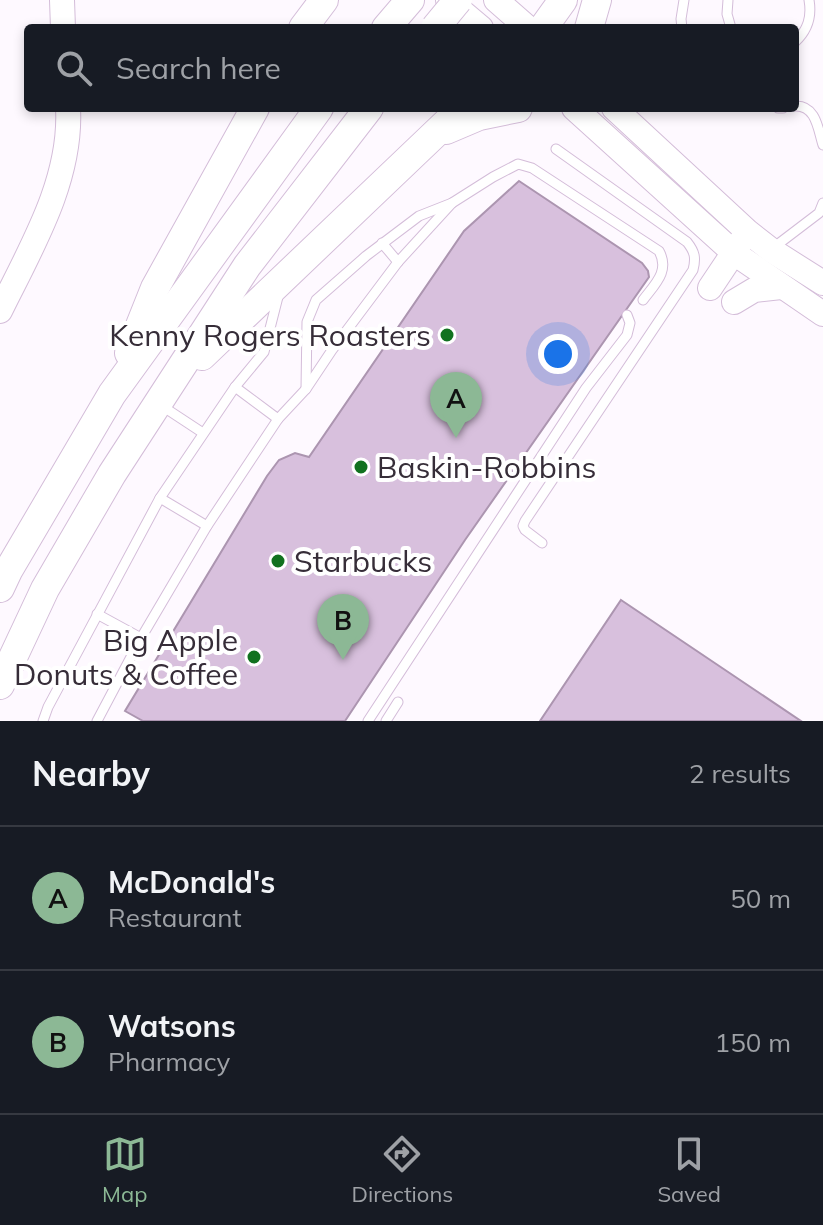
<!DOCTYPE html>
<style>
body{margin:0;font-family:Mulish,sans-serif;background:#242831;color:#f1f3f6}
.you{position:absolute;left:558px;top:354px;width:28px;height:28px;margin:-20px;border:6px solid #fff;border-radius:50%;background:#1a73e8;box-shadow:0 0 0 12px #1a73e833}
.badge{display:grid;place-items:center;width:52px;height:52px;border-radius:50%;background:#8cb895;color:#111;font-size:26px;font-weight:700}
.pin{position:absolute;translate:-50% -66px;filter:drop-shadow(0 2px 4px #0008)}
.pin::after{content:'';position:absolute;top:42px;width:28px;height:24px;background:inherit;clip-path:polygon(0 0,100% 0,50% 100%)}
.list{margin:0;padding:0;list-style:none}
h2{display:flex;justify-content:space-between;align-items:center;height:104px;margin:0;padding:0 32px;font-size:34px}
h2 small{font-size:26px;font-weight:400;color:#9ea1a6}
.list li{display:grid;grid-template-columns:52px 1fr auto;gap:24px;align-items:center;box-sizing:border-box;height:144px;padding:0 32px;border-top:2px solid #363941}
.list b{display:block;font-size:30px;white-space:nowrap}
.list p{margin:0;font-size:26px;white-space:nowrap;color:#9ea1a6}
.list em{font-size:26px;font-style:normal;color:#9ea1a6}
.icon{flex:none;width:44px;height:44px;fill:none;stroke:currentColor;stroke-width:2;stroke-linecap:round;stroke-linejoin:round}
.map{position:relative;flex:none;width:823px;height:721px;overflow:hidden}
.search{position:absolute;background:#171b24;box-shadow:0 4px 12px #0003;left:24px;right:24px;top:24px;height:88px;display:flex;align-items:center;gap:20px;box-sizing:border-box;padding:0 28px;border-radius:8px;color:#9ea1a6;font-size:30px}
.sheet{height:392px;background:#171b24}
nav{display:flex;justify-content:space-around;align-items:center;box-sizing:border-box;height:112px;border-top:2px solid #363941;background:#171b24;font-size:22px;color:#9ea1a6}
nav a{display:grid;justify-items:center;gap:4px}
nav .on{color:#8cb895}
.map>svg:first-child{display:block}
.building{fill:#d8c0dd;stroke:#ac95b0;stroke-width:2}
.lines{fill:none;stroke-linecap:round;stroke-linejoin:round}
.lane-casing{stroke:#d4bdd9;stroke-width:11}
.secondary-casing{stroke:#d4bdd9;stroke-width:26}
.primary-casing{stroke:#d4bdd9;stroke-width:30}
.lane{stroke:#fff;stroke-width:9}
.secondary{stroke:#fff;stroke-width:24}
.primary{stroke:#fff;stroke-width:28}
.primary-bridge-casing{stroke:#d4bdd9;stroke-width:30;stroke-linecap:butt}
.primary-bridge{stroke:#fff;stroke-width:28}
.poi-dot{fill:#11711f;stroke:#fff;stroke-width:3}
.labels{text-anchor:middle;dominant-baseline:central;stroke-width:8;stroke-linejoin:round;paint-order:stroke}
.poi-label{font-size:30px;fill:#362d38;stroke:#fff;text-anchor:end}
</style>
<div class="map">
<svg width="823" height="721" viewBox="0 0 823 721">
<rect width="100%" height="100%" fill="#fef9ff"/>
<g class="building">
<path d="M519,181L642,263L648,271L649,277L465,540L345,721H143L125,711L267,476L279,460L295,453L309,457L464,231Z"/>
<path d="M621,600L801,721H540Z"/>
</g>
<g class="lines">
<defs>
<g id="lane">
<path d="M728,0L727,14L731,28"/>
<path d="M682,28L681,19L684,0"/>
<path d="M795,42C808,30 812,17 809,0"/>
<path d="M795,106C816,105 818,129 823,145"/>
<path d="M778,108H783"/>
<path d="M382,243L398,262"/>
<path d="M773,248L819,213L823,203"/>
<path d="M235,387L278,419"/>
<path d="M306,389L307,322L316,300L366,256L419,216L452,203L493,177L518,164L532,168L659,251C670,271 655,284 643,300"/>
<path d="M159,404L203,433"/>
<path d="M160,498L207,526"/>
<path d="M542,543L525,530L523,526L525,521L693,270C696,258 695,252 687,242L556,149"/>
<path d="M97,614L141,638"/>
<path d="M43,721L48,707L160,498L235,387L264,352L279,293"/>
<path d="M97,721L141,638L207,526L278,419L306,389L332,350L398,262L452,203"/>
<path d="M368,721L586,388L627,335L630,323L627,315"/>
<path d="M386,721L398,702"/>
</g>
<g id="secondary">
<path d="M62,0L63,28"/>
<path d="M448,0L481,28"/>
<path d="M496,0L528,28"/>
<path d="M574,108L734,253L823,314"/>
<path d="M614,108L748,232L771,250L823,283"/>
<path d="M710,288L742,240"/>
<path d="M734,302L754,290L781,287"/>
<path d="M0,311C31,248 72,180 68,108"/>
</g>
<g id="primary">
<path d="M303,28L324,0"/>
<path d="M386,28L410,0"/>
<path d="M543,28L563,0"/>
<path d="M589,28L597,0"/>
<path d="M446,130L479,116L518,108"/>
<path d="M129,353L155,288L255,108"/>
<path d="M202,356L462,108"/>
<path d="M0,588L8,571L112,394L319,108"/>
<path d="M0,685L45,589L112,474L247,266L369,108"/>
</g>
</defs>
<use href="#lane" class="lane-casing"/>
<use href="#secondary" class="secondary-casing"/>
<use href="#primary" class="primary-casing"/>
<use href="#lane" class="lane"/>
<use href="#secondary" class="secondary"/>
<use href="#primary" class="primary"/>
<defs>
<path id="primary-bridge" d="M435,28L458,0"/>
</defs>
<use href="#primary-bridge" class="primary-bridge-casing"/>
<use href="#primary-bridge" class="primary-bridge"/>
</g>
<g class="poi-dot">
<circle cx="447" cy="335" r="8"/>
<circle cx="361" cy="467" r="8"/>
<circle cx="278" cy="561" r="8"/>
<circle cx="254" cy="657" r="8"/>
</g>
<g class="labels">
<g class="poi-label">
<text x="431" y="335">Kenny Rogers Roasters</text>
<text x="377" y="467" text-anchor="start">Baskin-Robbins</text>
<text x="294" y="561" text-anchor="start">Starbucks</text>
<text x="238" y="640">Big Apple<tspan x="238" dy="34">Donuts &amp; Coffee</tspan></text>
</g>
</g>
</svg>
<div class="you"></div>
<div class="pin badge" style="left:456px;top:438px">A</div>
<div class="pin badge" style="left:343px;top:660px">B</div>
<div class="search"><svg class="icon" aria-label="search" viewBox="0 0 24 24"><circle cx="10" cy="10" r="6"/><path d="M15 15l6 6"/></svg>Search here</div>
</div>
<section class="sheet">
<h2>Nearby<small>2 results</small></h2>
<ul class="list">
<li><span class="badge">A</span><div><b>McDonald's</b><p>Restaurant</p></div><em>50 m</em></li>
<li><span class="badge">B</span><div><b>Watsons</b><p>Pharmacy</p></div><em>150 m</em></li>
</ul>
</section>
<nav>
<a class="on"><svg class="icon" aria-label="map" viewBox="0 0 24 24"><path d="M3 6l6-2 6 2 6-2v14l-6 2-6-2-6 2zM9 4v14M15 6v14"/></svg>Map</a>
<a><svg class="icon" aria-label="directions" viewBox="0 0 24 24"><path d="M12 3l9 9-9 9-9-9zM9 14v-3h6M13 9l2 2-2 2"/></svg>Directions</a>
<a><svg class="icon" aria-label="saved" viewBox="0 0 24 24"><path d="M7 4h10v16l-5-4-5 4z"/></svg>Saved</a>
</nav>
